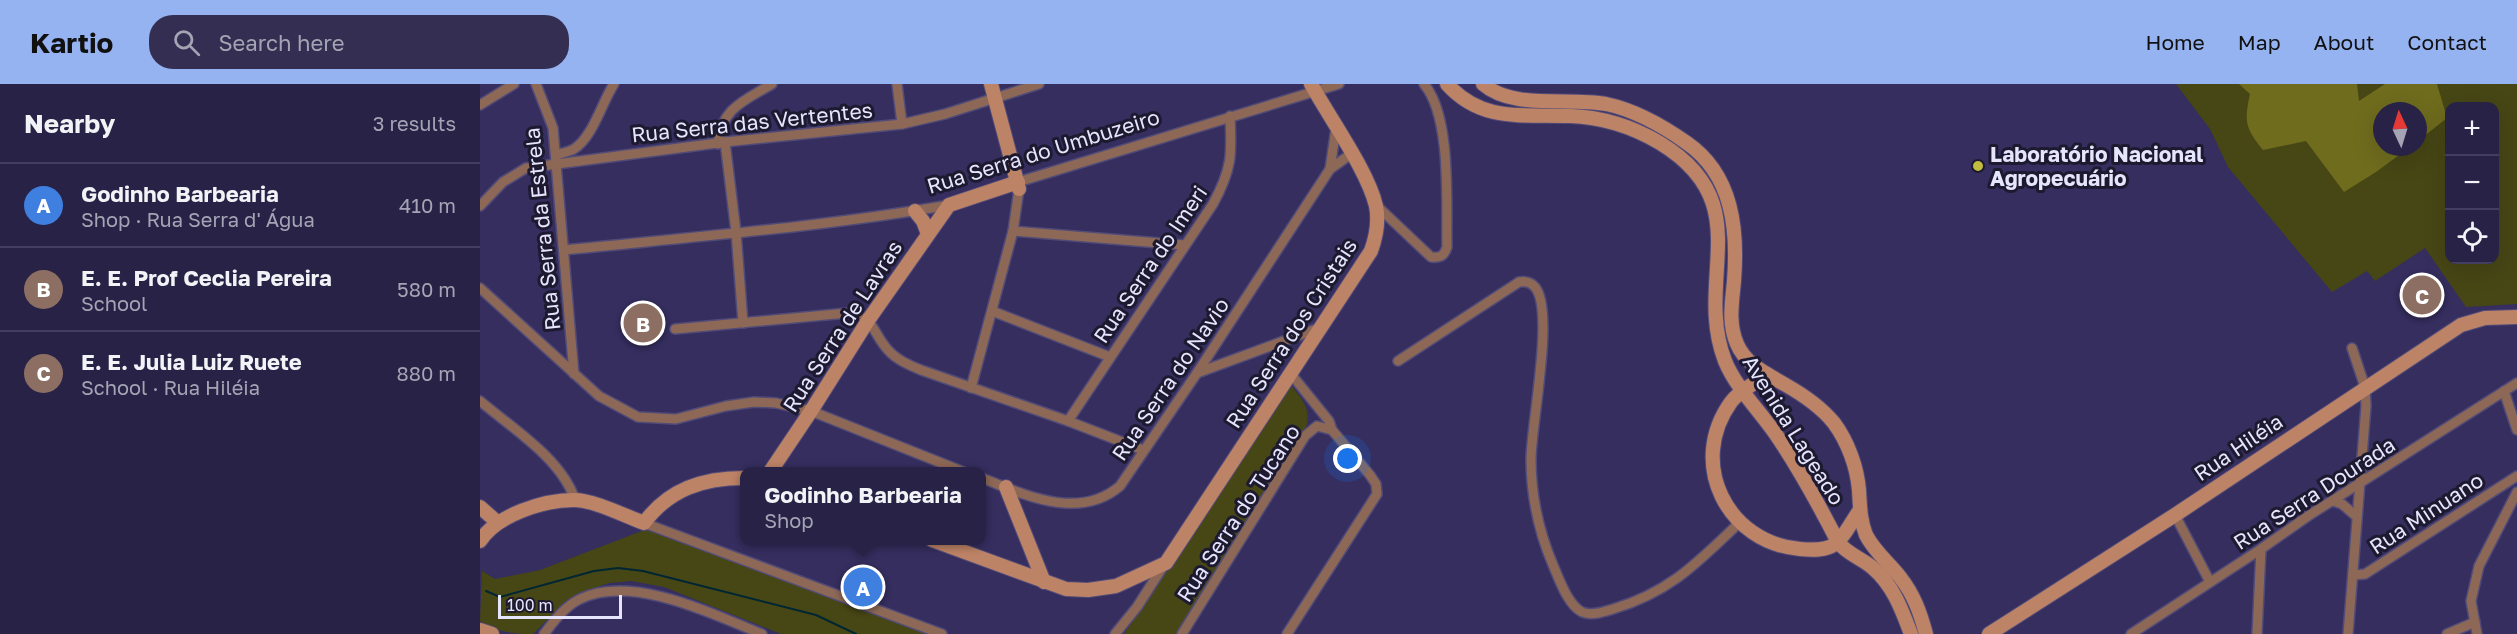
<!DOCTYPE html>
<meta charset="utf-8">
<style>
body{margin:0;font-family:"Golos Text",sans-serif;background:#342f52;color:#f1f3f6}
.controls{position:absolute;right:18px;top:18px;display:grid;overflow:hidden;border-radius:12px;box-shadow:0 6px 24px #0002}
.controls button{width:54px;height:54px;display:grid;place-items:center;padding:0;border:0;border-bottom:2px solid #443f60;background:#282247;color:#f1f3f6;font:30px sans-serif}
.compass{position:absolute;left:1893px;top:18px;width:54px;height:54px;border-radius:50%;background:#282247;box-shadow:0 6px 24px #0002;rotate:356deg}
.scale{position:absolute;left:18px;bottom:15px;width:124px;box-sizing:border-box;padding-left:6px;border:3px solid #e6e5fe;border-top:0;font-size:16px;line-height:21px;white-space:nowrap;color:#e6e5fe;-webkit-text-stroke:4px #1d1a30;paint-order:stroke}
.you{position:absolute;left:868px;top:375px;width:21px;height:21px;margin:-15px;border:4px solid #fff;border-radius:50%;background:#1a73e8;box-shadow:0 0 0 9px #1a73e833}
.badge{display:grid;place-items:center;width:39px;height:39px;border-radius:50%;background:#95b2f1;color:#fff;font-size:20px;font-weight:700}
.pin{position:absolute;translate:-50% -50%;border:3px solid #fff;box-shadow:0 2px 6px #0006}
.popup{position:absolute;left:260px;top:383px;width:246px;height:78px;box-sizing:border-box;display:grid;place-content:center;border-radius:12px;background:#282247;filter:drop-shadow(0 2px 4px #0005);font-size:20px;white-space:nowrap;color:#a5a4b4}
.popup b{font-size:22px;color:#f1f3f6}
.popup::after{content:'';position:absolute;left:50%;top:100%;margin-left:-12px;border:12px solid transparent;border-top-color:#282247}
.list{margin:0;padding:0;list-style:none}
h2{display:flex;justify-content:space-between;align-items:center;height:78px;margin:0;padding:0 24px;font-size:26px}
h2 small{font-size:20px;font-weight:400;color:#a5a4b4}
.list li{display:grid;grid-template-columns:39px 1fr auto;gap:18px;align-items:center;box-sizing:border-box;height:84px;padding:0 24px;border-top:2px solid #443f60}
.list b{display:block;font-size:22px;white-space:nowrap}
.list p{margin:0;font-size:20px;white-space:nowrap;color:#a5a4b4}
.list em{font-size:20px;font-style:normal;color:#a5a4b4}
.icon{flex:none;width:33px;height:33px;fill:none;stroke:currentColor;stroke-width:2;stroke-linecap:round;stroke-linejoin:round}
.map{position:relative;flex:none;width:2037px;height:550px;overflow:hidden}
header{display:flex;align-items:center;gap:36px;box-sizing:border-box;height:84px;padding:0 30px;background:#95b2f1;color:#111}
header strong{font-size:28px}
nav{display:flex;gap:33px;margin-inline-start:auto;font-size:21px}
.search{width:420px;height:54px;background:#342f52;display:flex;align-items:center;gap:15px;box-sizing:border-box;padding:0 21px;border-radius:24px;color:#a5a4b4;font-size:22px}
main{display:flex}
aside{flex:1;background:#282247}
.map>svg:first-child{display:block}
.green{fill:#474615;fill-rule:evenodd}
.forest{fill:#6f6c1e}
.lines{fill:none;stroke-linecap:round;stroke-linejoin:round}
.stream{stroke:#002634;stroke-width:2}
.street-casing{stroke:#514b78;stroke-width:12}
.secondary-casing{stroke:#514b78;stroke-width:16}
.street{stroke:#8d6856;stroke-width:9}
.secondary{stroke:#bd8366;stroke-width:14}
.poi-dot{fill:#c2bd3f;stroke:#1d1a30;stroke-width:2}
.labels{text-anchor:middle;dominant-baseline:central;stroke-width:6;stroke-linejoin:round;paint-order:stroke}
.street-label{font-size:21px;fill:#e6e5fe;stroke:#1d1a30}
.poi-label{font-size:21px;font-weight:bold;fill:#e6e5fe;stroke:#1d1a30;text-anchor:start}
</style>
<header>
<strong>Kartio</strong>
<div class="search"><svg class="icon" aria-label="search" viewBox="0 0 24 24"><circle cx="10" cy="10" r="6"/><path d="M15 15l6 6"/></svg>Search here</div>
<nav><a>Home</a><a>Map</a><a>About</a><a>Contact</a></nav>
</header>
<main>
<aside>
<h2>Nearby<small>3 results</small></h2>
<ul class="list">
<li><span class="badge" style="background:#3f7fe0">A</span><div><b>Godinho Barbearia</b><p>Shop · Rua Serra d' Água</p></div><em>410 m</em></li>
<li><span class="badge" style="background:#8d6e63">B</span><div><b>E. E. Prof Ceclia Pereira</b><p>School</p></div><em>580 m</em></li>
<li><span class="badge" style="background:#8d6e63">C</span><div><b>E. E. Julia Luiz Ruete</b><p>School · Rua Hiléia</p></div><em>880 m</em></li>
</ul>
</aside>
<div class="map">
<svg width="2037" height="550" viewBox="0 0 2037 550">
<rect width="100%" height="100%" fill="#352e5f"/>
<g class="green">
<path d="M1696,0H2037V220L1986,223L1945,164L1895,197L1887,187L1852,208L1748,83L1730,45ZM1970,22H2014V176H1970ZM1902,27H1938V63H1902Z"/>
<path d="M810,300C821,314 832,325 826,343L696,550H644Z"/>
<path d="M167,445L455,550H301L184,503L151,497L129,499L99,509L83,520L53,550C35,550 14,548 0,537L2,487L15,495L60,486Z"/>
</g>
<path class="forest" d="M1759,0H1877L1879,17L1905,0H1957L1967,34L1938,57V27H1902V63H1930L1896,88L1864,108L1826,57L1783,66C1765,44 1764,37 1770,10Z"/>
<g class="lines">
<path class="stream" d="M6,507L20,513L114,487L138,484L163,487L336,531L376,550"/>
<defs>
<g id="street">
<path d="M56,0L73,44L94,290"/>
<path d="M417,0L422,40"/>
<path d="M0,21L34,0"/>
<path d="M245,58L256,148L263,239"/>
<path d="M238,60C241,24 264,17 292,0"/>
<path d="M76,71C82,69 89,68 94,65C113,53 122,18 134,0"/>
<path d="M850,85L871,70"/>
<path d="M538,98L859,0"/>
<path d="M896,121L951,173C961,174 964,172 967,163C966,120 972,33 944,0"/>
<path d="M0,122L23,98L46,84L245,58L422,40L465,30L559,0"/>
<path d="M533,147L704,161"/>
<path d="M84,166C212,153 342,143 469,121"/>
<path d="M0,204L119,312L158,333L196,335L246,322L274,318L296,319L331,327L484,388"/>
<path d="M512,227L630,273"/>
<path d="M195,245L367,229C394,230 392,249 408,266C417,276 429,281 441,286L588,337L663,366"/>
<path d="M918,277L1039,198C1045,197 1051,198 1055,203C1075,227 1051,341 1051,375C1051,412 1059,448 1073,481C1079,495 1088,521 1102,528C1111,532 1123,528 1133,525C1190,508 1217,479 1259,439"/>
<path d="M717,289L839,244"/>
<path d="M491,304L533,147L539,105"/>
<path d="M2024,307L2037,346"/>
<path d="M0,317C32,344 82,375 95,416"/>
<path d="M588,337L733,120C752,85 752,71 750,32"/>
<path d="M502,394C545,411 599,437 640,402L717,289L850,85L856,44"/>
<path d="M1853,417L1862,420L1877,433"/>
<path d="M1695,431L1730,498"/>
<path d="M164,439L462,550"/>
<path d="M1873,491L1885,490L2037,392"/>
<path d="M64,550C74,537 84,523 100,515C153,490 232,530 282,550"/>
<path d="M635,550L657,523L684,481"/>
<path d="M702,550L825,352L837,342L852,346"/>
<path d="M807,550L897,410L896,400L890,391L852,346L849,337L811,290"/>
<path d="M1651,550L1781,465L1828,432L2037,299"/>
<path d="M1777,550L1781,465"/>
<path d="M1868,550L1886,322L1885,303L1872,264"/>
<path d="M1967,550L1995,538"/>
<path d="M1997,550L1991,517L1999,482L2037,408"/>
</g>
<g id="secondary">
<path d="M511,0L539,105"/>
<path d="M967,0C1002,39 1043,30 1090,32C1121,33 1153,43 1180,59C1280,120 1213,194 1245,277C1256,304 1280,327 1297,352C1320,386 1339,421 1358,458C1367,470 1381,474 1393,484C1413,501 1422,526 1431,550"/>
<path d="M1003,0C1033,26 1087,13 1126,20C1155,26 1183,42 1207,59C1253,91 1258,146 1254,197C1252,219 1248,239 1257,260C1266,281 1286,289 1304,300C1322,310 1341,323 1354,339C1368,358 1377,383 1379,406C1380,422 1380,436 1386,451C1394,467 1409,479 1420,493C1434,511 1440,528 1446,550"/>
<path d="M435,127L443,137L448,150"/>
<path d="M1287,290C1276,299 1259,307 1251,318C1207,379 1247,459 1320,465C1331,466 1346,467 1355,460C1365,453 1372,436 1380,426"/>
<path d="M290,388L331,327L389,235L469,121L538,98"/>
<path d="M526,403L564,498"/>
<path d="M0,423L17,438"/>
<path d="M452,456L586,505L608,506L636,502L686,479L891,167C896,153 899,137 896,122C888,87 849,33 831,0"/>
<path d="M0,457C17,431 63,416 94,416C114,416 145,432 164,439C189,405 223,394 264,394"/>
<path d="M0,546L12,550"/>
<path d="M1509,550L1695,431L1981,241L2005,234L2037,233"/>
</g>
</defs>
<use href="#street" class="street-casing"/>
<use href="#secondary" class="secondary-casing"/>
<use href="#street" class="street"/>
<use href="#secondary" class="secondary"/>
</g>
<circle class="poi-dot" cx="1498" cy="82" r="6"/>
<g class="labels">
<g class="street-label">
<text transform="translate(272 38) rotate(-6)">Rua Serra das Vertentes</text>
<text transform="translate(563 67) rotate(-17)">Rua Serra do Umbuzeiro</text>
<text transform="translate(62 145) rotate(-96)">Rua Serra da Estrela</text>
<text transform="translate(670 180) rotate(-56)">Rua Serra do Imeri</text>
<text transform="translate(362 242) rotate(-57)">Rua Serra de Lavras</text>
<text transform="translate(811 249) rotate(-57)">Rua Serra dos Cristais</text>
<text transform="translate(690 295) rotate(-56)">Rua Serra do Navio</text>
<text transform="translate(1314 346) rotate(58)">Avenida Lageado</text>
<text transform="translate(1758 363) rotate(-34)">Rua Hiléia</text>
<text transform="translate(1834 409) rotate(-33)">Rua Serra Dourada</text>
<text transform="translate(758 429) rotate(-57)">Rua Serra do Tucano</text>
<text transform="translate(1946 429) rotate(-33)">Rua Minuano</text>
</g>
<g class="poi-label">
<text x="1510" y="70">Laboratório Nacional<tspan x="1510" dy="24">Agropecuário</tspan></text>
</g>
</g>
</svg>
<div class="controls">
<button>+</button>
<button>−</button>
<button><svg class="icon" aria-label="locate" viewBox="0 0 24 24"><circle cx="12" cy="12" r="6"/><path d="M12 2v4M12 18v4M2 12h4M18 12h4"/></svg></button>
</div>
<svg class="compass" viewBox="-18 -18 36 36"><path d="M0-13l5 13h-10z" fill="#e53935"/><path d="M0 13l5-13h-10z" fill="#a5a4b4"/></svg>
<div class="scale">100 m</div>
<div class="you"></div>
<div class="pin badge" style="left:383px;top:503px;background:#3f7fe0">A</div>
<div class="popup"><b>Godinho Barbearia</b>Shop</div>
<div class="pin badge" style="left:163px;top:239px;background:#8d6e63">B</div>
<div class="pin badge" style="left:1942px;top:211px;background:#8d6e63">C</div>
</div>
</main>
